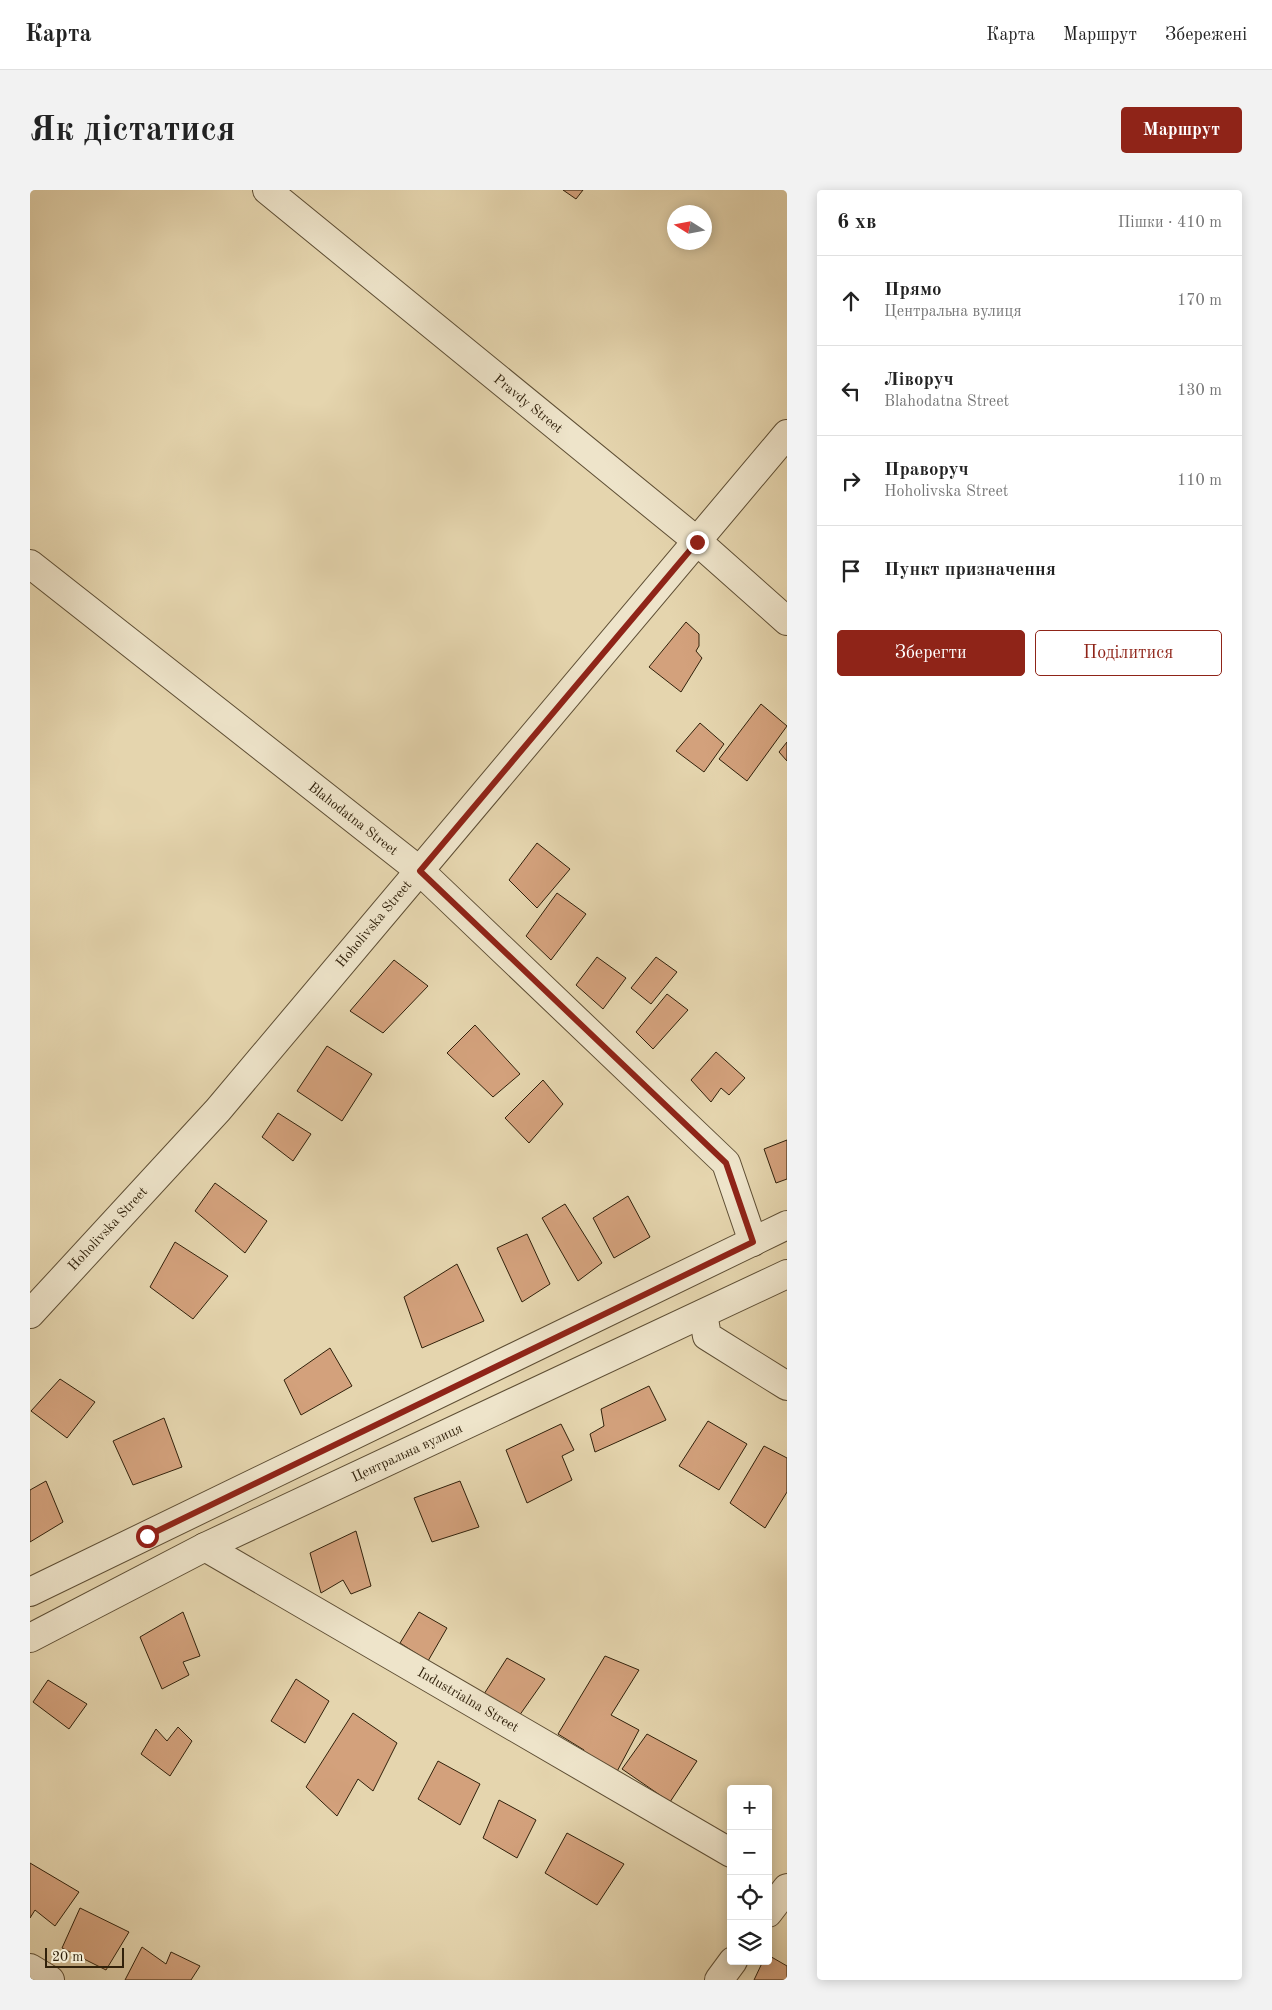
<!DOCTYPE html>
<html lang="uk">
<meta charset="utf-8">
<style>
body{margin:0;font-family:"Old Standard TT",serif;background:#f2f2f2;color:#222}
.controls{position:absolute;right:15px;bottom:15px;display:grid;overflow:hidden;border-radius:5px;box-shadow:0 2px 12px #0003}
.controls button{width:45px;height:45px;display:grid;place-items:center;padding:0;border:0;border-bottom:1px solid #e0e0e0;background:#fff;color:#222;font:25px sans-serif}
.compass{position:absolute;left:637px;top:15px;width:45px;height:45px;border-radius:50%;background:#fff;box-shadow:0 2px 12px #0003;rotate:281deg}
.scale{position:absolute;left:15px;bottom:12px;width:79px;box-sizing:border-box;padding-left:5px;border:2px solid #31210b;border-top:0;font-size:14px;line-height:18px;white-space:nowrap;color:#31210b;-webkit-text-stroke:4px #eee4ca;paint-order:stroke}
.stop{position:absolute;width:15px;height:15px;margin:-11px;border:4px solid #8f2418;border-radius:50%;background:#fff}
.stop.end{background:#8f2418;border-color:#fff;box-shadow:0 1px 5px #0008}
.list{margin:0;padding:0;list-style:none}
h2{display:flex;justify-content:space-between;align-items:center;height:65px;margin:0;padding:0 20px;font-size:21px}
h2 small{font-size:16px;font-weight:400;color:#767676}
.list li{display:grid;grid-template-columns:32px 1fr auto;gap:15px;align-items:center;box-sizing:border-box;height:90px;padding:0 20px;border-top:1px solid #e0e0e0}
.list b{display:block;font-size:19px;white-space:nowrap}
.list p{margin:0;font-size:16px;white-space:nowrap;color:#767676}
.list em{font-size:16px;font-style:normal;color:#767676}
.actions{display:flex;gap:10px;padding:15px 20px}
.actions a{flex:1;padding:11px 0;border:1px solid #8f2418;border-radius:5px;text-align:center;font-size:18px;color:#8f2418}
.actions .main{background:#8f2418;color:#fff}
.icon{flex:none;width:28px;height:28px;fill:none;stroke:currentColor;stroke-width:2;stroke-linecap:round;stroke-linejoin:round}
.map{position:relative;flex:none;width:757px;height:1790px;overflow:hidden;border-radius:5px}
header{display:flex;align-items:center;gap:30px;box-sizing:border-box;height:70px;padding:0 25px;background:#fff;border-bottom:1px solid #e0e0e0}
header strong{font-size:24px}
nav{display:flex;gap:28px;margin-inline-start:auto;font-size:18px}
.intro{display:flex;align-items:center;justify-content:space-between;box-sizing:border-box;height:120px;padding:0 30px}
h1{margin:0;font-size:35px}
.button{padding:12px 22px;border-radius:5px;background:#8f2418;color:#fff;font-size:18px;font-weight:700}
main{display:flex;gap:30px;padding:0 30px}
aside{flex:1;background:#fff;border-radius:5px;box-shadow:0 2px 12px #0003}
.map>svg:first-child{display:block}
.building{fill:#d3a17c;stroke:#31210b}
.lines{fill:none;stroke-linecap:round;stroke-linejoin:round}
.street-casing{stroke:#5e4e34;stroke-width:30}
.street{stroke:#eee4ca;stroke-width:28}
.route{stroke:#8f2418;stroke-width:6}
.labels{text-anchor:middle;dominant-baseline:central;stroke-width:4;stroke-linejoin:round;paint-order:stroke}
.street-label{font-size:14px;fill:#31210b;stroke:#eee4ca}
</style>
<header>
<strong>Карта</strong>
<nav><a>Карта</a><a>Маршрут</a><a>Збережені</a></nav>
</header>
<div class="intro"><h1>Як дістатися</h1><a class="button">Маршрут</a></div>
<main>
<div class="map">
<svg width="757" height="1790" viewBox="0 0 757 1790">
<rect width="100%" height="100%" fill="#e5d5ae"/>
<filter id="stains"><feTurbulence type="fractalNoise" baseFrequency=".004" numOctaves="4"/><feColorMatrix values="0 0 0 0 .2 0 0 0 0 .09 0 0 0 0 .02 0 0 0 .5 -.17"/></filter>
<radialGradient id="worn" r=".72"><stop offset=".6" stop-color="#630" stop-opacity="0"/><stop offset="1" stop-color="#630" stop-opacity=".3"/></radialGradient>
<g class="building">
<path d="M533,0H553L546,9Z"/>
<path d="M656,432L669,444V456L666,461L672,468L651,502L619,477Z"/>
<path d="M731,514L757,536L717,591L689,569Z"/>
<path d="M670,533L694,554L674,582L646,561Z"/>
<path d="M757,552V571L749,562Z"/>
<path d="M507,653L540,679L507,718L479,690Z"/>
<path d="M527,703L556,724L521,770L496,746Z"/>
<path d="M567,767L596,788L573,819L546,795Z"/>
<path d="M626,767L647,782L621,814L601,798Z"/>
<path d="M364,770L398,796L353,843L320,821Z"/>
<path d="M637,804L658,820L623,859L606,842Z"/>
<path d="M445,835L490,884L463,907L417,863Z"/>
<path d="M297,856L342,884L312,931L267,901Z"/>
<path d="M686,862L715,888L699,905L691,898L681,912L661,890Z"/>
<path d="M513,890L533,914L499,953L475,928Z"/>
<path d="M248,923L281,944L263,971L232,947Z"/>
<path d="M757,950V989L746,993L734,959Z"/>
<path d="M185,993L237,1031L215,1063L165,1021Z"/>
<path d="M598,1006L620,1047L584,1068L563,1028Z"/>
<path d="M535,1014L572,1073L548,1091L512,1028Z"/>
<path d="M497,1044L520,1094L492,1112L467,1058Z"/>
<path d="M145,1052L198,1086L163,1129L120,1097Z"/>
<path d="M427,1074L454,1131L392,1158L374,1107Z"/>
<path d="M300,1158L322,1196L271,1225L254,1190Z"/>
<path d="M30,1189L65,1212L37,1248L1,1221Z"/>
<path d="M619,1196L636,1230L565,1262L560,1244L574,1236L571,1219Z"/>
<path d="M134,1228L152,1277L103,1295L83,1251Z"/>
<path d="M678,1231L717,1254L689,1300L649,1276Z"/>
<path d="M531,1234L544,1260L532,1266L542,1290L497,1313L476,1260Z"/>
<path d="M734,1256L757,1268V1302L735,1338L700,1313Z"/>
<path d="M16,1291L33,1332L0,1352V1300Z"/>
<path d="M430,1291L449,1337L402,1352L384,1308Z"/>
<path d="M326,1341L341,1396L321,1404L313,1390L291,1403L280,1363Z"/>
<path d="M153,1422L170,1466L153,1472L159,1485L132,1499L110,1447Z"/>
<path d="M389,1422L417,1438L398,1471L370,1453Z"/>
<path d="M575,1466L609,1480L581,1525L609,1540L583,1589L550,1569L554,1560L528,1544Z"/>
<path d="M477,1468L515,1489L489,1526L454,1504Z"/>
<path d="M266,1489L299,1511L275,1553L241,1531Z"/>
<path d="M18,1490L57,1514L39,1539L3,1512Z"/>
<path d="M323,1523L367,1553L343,1601L328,1589L307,1626L276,1597Z"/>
<path d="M148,1537L162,1551L140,1586L111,1564L126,1539L137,1551Z"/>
<path d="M617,1544L667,1571L640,1612L592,1579Z"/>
<path d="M408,1571L450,1594L430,1635L388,1609Z"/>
<path d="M469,1610L506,1630L487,1668L453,1648Z"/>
<path d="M537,1643L594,1674L567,1715L515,1683Z"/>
<path d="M0,1673L49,1702L25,1736L5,1720L0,1728Z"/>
<path d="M50,1718L99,1742L76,1780L32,1758Z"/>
<path d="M112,1757L136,1774L141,1762L170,1776L161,1790H95Z"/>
<path d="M738,1765L757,1776V1790H724L733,1771H738Z"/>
</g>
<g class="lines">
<defs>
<g id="street">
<path d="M237,0L667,351L757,431"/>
<path d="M0,374L390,681L696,973L723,1052"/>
<path d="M0,1124L188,920L757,244"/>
<path d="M673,1124L677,1146L757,1196"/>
<path d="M175,1357L701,1663"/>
<path d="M0,1402L757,1035"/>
<path d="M0,1448L175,1357L757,1084"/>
<path d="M738,1723L757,1698"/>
<path d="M0,1778L20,1790"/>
<path d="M689,1790L703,1771"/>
</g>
</defs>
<use href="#street" class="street-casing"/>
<use href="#street" class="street"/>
</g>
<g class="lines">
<path class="route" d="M117,1346L723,1052L696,973L390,681L667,352"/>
</g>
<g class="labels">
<g class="street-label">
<text transform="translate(498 214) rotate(39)">Pravdy Street</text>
<text transform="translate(323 629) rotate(38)">Blahodatna Street</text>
<text transform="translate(344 734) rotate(-50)">Hoholivska Street</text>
<text transform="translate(78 1039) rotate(-47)">Hoholivska Street</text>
<text transform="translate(377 1263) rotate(-25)">Центральна вулиця</text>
<text transform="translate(438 1510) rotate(30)">Industrialna Street</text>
</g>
</g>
<rect width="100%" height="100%" filter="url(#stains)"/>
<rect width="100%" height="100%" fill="url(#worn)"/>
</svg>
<div class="controls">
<button>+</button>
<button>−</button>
<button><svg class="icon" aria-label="locate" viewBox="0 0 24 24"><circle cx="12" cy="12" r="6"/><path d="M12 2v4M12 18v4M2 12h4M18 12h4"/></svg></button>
<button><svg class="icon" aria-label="layers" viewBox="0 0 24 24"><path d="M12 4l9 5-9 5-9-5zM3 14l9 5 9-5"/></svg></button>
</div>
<svg class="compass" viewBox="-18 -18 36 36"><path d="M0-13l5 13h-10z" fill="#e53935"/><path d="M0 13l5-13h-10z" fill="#767676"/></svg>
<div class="scale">20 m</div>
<div class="stop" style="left:117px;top:1346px"></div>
<div class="stop end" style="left:667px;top:352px"></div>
</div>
<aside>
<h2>6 хв<small>Пішки · 410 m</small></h2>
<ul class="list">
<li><svg class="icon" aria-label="ahead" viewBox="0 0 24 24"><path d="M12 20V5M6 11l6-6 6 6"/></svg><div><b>Прямо</b><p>Центральна вулиця</p></div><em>170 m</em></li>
<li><svg class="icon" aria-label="left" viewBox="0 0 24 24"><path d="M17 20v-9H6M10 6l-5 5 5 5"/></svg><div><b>Ліворуч</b><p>Blahodatna Street</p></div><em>130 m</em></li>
<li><svg class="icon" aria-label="right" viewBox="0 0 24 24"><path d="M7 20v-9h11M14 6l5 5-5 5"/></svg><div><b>Праворуч</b><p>Hoholivska Street</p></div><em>110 m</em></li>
<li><svg class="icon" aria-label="arrive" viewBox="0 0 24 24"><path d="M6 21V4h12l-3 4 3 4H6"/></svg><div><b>Пункт призначення</b></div></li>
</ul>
<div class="actions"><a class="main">Зберегти</a><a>Поділитися</a></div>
</aside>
</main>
